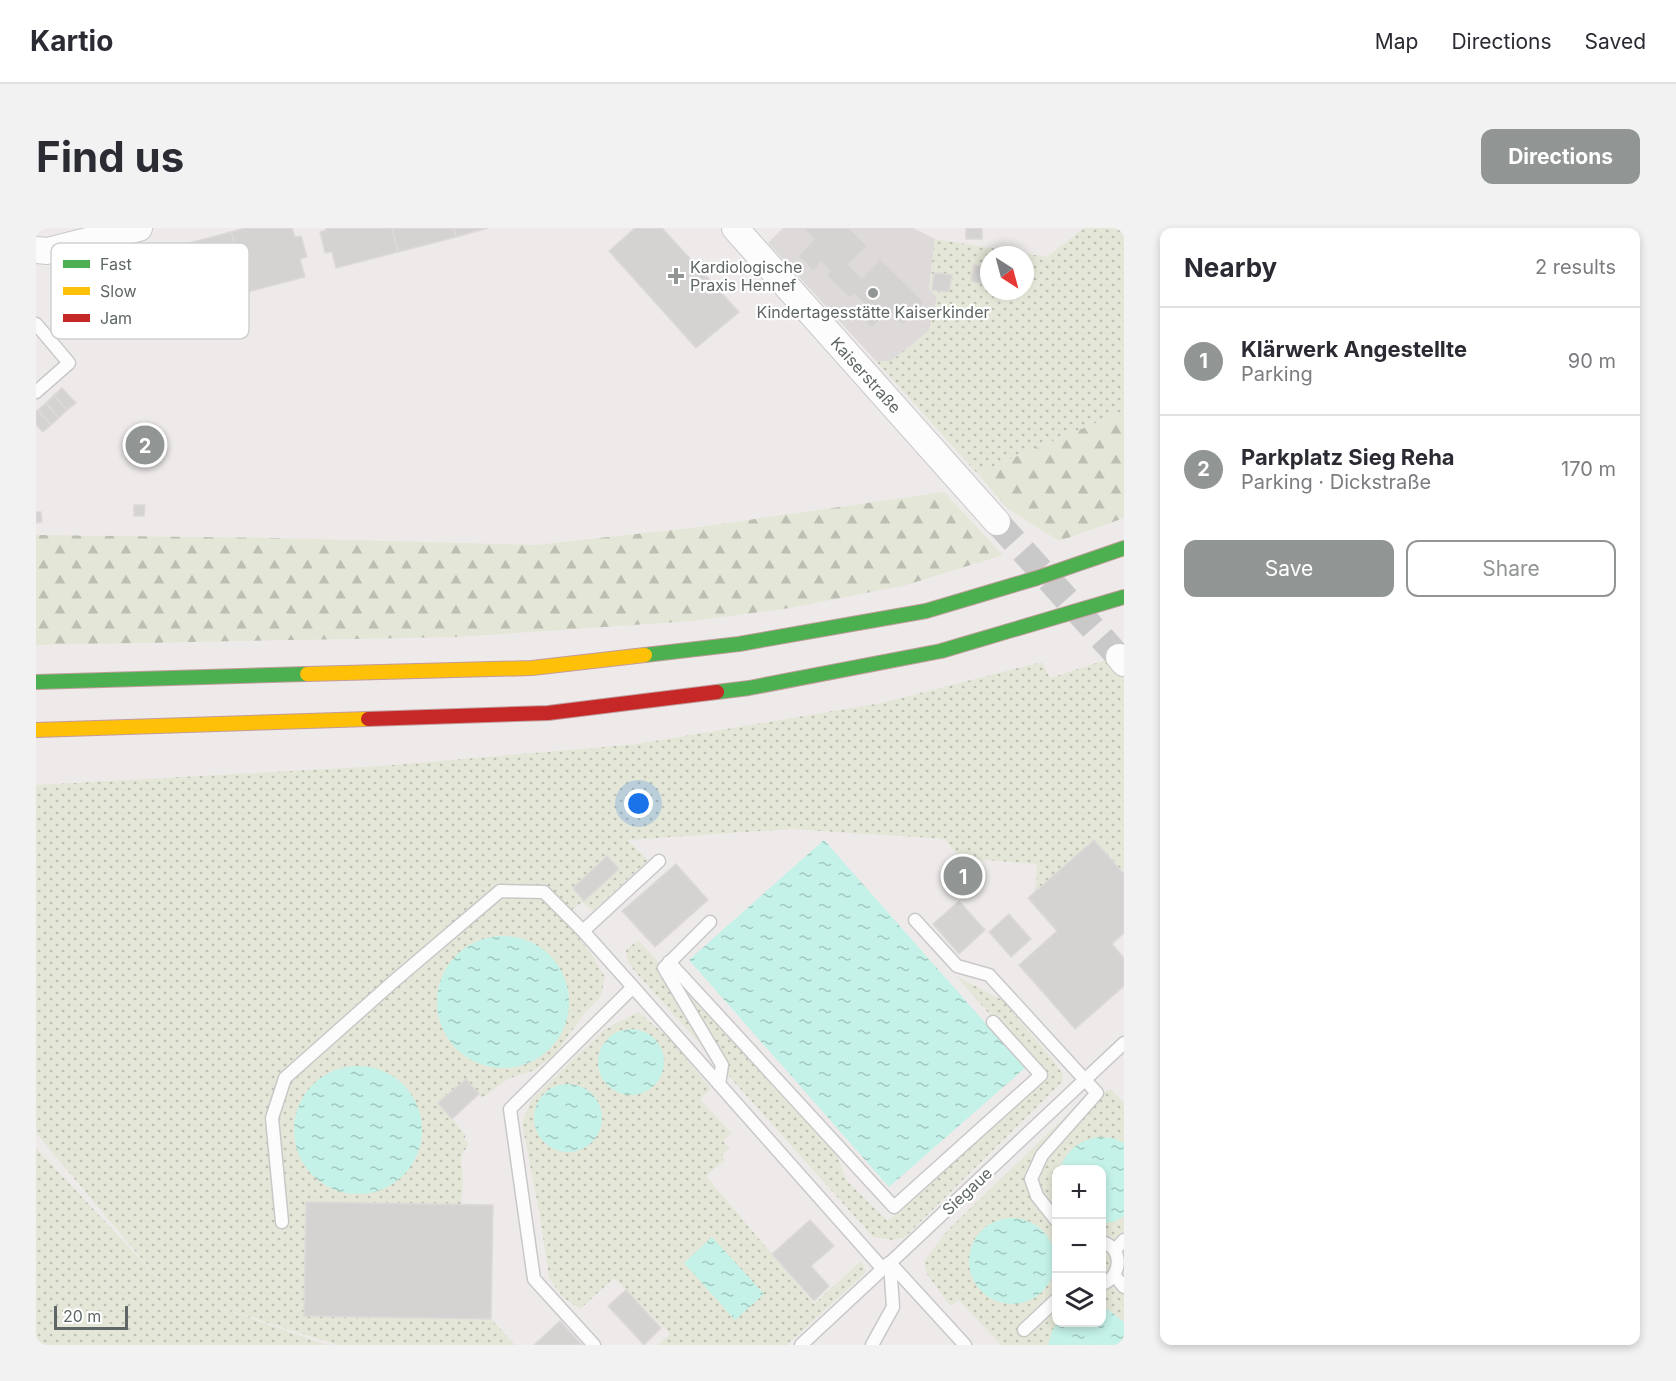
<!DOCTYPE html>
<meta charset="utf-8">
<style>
body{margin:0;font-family:Inter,sans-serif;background:#f2f2f3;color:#2b2b33}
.controls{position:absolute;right:18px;bottom:18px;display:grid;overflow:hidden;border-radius:12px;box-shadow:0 3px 9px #0003}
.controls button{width:54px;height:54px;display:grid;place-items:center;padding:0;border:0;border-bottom:2px solid #e1e1e2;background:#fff;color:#2b2b33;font:30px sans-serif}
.compass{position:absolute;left:944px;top:18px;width:54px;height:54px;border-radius:50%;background:#fff;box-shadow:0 3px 9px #0003;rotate:144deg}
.scale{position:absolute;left:18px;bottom:15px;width:74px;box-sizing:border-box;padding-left:6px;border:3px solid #5f6766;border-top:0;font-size:16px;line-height:21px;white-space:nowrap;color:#5f6766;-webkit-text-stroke:4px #fff;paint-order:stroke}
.you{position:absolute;left:603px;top:576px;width:21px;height:21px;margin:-15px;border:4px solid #fff;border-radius:50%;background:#1a73e8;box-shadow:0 0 0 9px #1a73e833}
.badge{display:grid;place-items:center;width:39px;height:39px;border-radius:50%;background:#919594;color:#fff;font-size:20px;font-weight:700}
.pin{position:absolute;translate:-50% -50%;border:3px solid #fff;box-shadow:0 2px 6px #0006}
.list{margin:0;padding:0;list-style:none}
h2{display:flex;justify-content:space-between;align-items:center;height:78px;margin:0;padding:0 24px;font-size:26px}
h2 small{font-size:20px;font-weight:400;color:#7c7c81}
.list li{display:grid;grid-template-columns:39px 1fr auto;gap:18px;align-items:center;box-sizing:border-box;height:108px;padding:0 24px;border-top:2px solid #e1e1e2}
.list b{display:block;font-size:22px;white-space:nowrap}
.list p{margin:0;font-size:20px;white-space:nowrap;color:#7c7c81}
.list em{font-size:20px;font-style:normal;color:#7c7c81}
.actions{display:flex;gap:12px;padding:18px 24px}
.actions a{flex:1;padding:14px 0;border:2px solid #919594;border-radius:12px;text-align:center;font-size:21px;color:#919594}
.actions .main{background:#919594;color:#fff}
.icon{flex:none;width:33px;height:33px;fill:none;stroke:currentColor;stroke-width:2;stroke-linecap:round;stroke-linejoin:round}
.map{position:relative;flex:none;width:1088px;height:1117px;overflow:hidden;border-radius:12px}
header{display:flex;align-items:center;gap:36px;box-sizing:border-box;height:84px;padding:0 30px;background:#fff;border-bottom:2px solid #e1e1e2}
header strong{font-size:28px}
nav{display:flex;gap:33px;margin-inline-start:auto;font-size:21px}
.intro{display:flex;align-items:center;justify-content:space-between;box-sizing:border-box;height:144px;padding:0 36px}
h1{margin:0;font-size:42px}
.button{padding:15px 27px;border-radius:12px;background:#919594;color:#fff;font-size:21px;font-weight:700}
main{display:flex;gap:36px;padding:0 36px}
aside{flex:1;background:#fff;border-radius:12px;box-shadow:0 3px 9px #0003}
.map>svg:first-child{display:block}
.education{fill:#dfdada}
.grass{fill:url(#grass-dots);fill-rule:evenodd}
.forest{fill:url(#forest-firs)}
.water{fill:url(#water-ripples)}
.building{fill:#d5d3d2;stroke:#ded9d9;stroke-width:1.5}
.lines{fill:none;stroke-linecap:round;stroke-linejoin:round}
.street-tunnel{stroke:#cac9c9;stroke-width:26;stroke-dasharray:26 13;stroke-linecap:butt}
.lane-casing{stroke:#c9c8c8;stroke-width:15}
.street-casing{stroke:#c9c8c8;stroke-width:28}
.fast-casing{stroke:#c29b9b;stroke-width:16}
.slow-casing{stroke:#c29b9b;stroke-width:16}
.jam-casing{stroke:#c29b9b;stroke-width:16}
.lane{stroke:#fcfcfc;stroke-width:12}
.street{stroke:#fcfcfc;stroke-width:26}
.fast{stroke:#4caf50;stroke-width:14}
.slow{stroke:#ffc107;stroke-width:14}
.jam{stroke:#c62828;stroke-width:14}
.poi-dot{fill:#919594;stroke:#fff;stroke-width:2}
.labels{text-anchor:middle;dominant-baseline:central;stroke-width:4.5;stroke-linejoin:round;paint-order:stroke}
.poi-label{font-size:16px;fill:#5f6766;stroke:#fff;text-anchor:start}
.street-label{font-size:16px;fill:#5f6766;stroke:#fff}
.key{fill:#fff;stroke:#cfd1d1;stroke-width:1.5}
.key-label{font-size:16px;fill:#5f6766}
</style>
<header>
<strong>Kartio</strong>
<nav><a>Map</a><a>Directions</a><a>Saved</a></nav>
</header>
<div class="intro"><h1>Find us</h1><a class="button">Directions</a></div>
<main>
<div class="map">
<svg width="1088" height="1117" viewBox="0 0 1088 1117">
<defs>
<pattern id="grass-dots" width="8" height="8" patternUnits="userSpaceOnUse" patternTransform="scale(1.5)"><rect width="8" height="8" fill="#e4e7d7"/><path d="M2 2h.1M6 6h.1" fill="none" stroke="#bcbfb2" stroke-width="1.8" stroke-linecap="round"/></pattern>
<pattern id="forest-firs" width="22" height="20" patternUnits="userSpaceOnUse" patternTransform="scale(1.5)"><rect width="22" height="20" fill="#e4e7d7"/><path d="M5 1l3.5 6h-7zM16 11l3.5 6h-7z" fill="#bcbfb2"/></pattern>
<pattern id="water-ripples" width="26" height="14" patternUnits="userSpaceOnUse" patternTransform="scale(1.5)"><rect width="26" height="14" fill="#c4f2e8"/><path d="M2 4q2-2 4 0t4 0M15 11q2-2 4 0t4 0" fill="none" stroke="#a2c8c0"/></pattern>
</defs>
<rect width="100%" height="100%" fill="#eeeaea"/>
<path class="education" d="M747,0H877L899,11L893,61L901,69L893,103L855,133H840L732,15Z"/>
<g class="grass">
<path d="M1048,0H1088V183L941,245L840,133H855L893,103L901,69L893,61L899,11L1011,29ZM953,27H989V63H953Z"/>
<path d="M1070,432L1088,447V646L1058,612L999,664L1001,636L923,630L909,611L755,601L591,612L612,632L557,683L546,674L527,689L556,727L569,749L565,768L547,787L520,825L499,842L472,851L446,870L430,851L402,875L430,907L428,911L433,916C420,933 427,934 427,952C427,960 426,969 425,976L270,974L268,1088L455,1091L479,1117H301L174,1076L291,1117H0V920L121,1049L0,905V557L346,538L601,516L845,475L1006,434L1014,450Z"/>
<path d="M602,712L801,927L810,952L852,993L1009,849L920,748L966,772L1017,832L1027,846V853L869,1009L857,1012L837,1009L597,741L591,732L590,722Z"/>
<path d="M602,784L633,810L675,861L664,871L695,905L687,913L693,920L686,927L689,932L670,948L778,1076L825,1033L830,1044L751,1117H622L634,1106L578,1050L544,1081L527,1069L513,1050L504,988L486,896L495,872L568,802Z"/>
<path d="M1075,861L1088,875V1117H965L923,1072L914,1078L891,1046L888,1033L912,1002L1039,879ZM1020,942H1066V1094H1020Z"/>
</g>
<g class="forest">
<path d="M1088,183V290L1023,313L972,281L941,245Z"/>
<path d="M908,264L967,327L870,357L754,380L656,393L422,409L0,417V307L240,310L499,317L664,299Z"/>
</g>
<g class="water">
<path d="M788,612L989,840L853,959L653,732Z"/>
<circle cx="467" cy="774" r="66"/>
<circle cx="595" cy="834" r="33"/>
<circle cx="322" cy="902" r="64"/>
<circle cx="532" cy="890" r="34"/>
<path d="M1061,909L1076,910L1088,915V988L1077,994L1066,995V942L1024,941C1031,922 1041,914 1061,909Z"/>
<circle cx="976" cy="1033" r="43"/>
<path d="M676,1009L728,1066L699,1092L648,1035Z"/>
<path d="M1066,1080L1074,1083L1088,1094V1117H1012L1017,1101L1022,1095L1066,1094Z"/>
</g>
<g class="building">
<path d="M209,0H256L259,9L265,8L271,29L264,31L269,49L211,64L195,4Z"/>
<path d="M290,0H356L362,24L300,40L296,24L289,25L284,4L290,2Z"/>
<path d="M356,0H418L420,9L362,24Z"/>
<path d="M418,0H452L420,9Z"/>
<path d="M599,0H626L703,84L660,120L573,23Z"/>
<path d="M767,0H813L831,18L812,37L826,50L844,31L888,74L866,97L852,83L836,100L819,84L827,75L818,66L814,70L790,47L794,43L785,34L777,43L762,28L778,11Z"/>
<rect x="930" y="0" width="16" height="11"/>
<path d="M195,4L211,64L154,80L138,19Z"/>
<path d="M938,37L952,39L948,56L935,53Z"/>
<path d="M898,45L916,47L913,64L896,62Z"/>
<path d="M26,160L40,175L31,182L18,167Z"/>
<path d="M18,167L31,182L23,190L10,175Z"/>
<path d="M10,175L23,190L15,197L2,182Z"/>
<path d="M2,182L15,197L7,204L0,197V183Z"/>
<path d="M98,277H109L108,288H98Z"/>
<path d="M0,284H5L6,294L0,295Z"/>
<path d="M1058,612L1088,646V705L1076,716L1088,730V758L1039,801L983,737L1021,703L992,670Z"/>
<path d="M571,628L583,641L548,673L537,660Z"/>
<path d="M640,636L672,672L619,719L586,683Z"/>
<path d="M923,673L949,702L923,726L897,696Z"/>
<path d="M973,686L995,711L975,729L953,704Z"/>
<path d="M430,851L443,866L416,891L402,875Z"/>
<path d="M270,974L457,977L455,1091L268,1088Z"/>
<path d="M774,992L798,1018L775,1038L793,1058L778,1073L736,1026Z"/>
<path d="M590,1062L625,1100L608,1117L572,1078Z"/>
<path d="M524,1093L546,1117H498Z"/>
</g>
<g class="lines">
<path class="street-tunnel" d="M961,294L1083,429"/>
<defs>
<g id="lane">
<path d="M0,96L33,135L0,164"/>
<path d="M879,692L921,738L953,747L1061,865L1006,927L995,951L1001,968L1020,992"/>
<path d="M674,694L628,740L686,837L683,856"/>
<path d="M547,703L623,633"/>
<path d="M633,734L858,979L1005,847L957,794"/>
<path d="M246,994L236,890L249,850L357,754L464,663L508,664L547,703L597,759"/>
<path d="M1066,1014C1088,1020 1086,1049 1066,1056"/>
<path d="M1079,1022L1088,1012"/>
<path d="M1079,1048L1088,1059"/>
<path d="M988,1102L1020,1072"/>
<path d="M558,1117L498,1051L474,881L597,759L846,1040"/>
<path d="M765,1117L853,1035"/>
<path d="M836,1117L857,1079L854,1035"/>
<path d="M929,1117L854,1035L1088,815"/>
</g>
<g id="street">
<path d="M699,0L961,294"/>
<path d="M0,22L11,23L103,0"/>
<path d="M1083,429L1088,435"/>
</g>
<g id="fast">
<path d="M609,427L703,416L890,383L1001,350L1088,320"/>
<path d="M0,454L271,446"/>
<path d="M681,464L713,460L905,423L1088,369"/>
</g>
<g id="slow">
<path d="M271,446L496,440L609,427"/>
<path d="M0,502L332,491"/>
</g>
<path id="jam" d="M332,491L512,485L681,464"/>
</defs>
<use href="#lane" class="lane-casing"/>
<use href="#street" class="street-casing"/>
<use href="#fast" class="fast-casing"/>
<use href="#slow" class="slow-casing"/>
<use href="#jam" class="jam-casing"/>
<use href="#lane" class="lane"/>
<use href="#street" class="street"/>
<use href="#fast" class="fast"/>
<use href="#slow" class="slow"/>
<use href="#jam" class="jam"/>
</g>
<g class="poi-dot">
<path d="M637 39h6v6h6v6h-6v6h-6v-6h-6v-6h6z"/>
<circle cx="837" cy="65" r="6"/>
</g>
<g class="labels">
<g class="poi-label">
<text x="654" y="39">Kardiologische<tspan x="654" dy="18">Praxis Hennef</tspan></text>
<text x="837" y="84" text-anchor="middle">Kindertagesstätte Kaiserkinder</text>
</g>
<g class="street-label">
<text transform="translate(830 147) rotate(48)">Kaiserstraße</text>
<text transform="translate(931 963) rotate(-43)">Siegaue</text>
</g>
</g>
<rect x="15" y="15" width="198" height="96" rx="9" class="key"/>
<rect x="27" y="32" width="27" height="8" fill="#4caf50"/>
<rect x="27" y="59" width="27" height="8" fill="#ffc107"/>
<rect x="27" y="86" width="27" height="8" fill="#c62828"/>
<g class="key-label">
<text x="64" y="42">Fast</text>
<text x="64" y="69">Slow</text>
<text x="64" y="96">Jam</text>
</g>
</svg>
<div class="controls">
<button>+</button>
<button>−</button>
<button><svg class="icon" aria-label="layers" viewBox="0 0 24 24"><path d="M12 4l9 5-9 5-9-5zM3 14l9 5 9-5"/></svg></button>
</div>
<svg class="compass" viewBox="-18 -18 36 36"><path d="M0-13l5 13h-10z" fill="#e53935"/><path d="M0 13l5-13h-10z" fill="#7c7c81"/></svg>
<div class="scale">20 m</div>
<div class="you"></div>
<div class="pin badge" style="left:927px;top:648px">1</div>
<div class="pin badge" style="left:109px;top:217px">2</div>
</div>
<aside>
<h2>Nearby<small>2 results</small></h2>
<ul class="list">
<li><span class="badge">1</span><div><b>Klärwerk Angestellte</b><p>Parking</p></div><em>90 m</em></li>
<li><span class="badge">2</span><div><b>Parkplatz Sieg Reha</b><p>Parking · Dickstraße</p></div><em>170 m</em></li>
</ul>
<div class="actions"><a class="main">Save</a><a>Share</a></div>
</aside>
</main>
